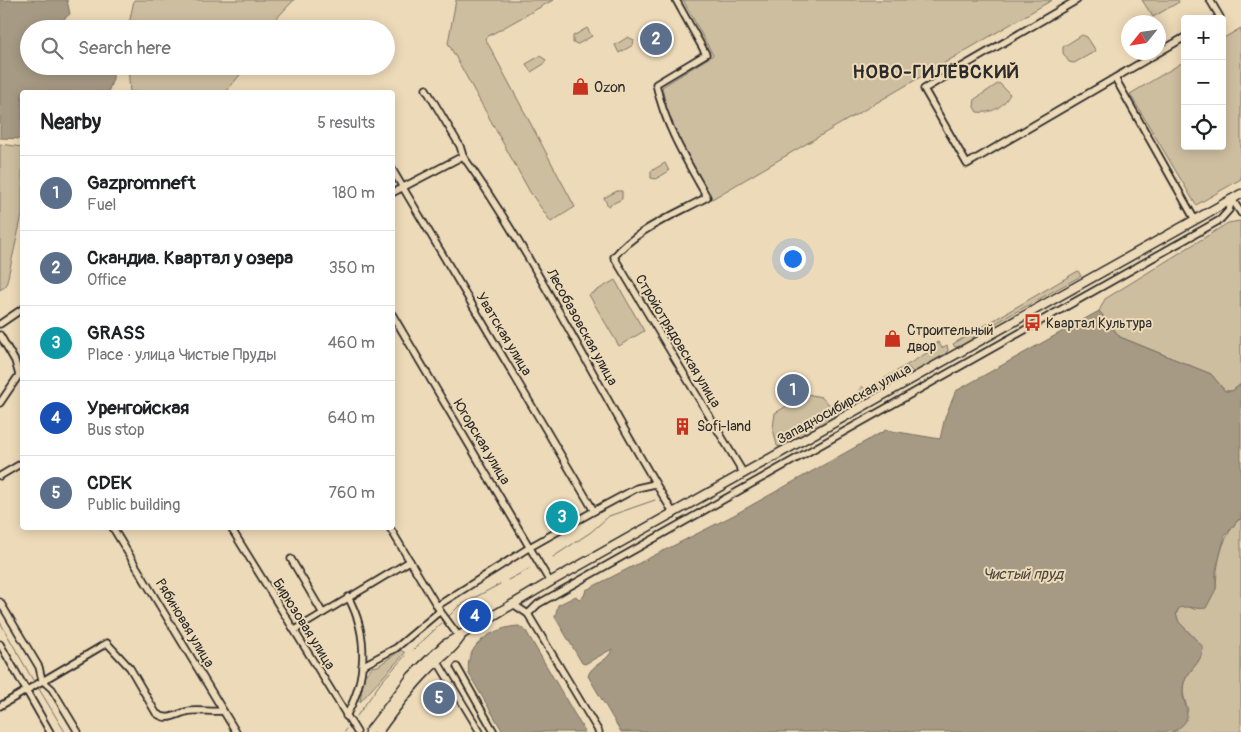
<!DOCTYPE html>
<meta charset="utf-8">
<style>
body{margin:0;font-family:Pangolin,sans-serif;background:#f2f2f2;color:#202124}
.controls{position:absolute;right:15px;top:15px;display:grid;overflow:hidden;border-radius:5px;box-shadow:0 2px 12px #0003}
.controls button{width:45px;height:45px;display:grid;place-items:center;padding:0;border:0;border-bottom:1px solid #e0e0e0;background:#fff;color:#202124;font:25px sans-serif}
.compass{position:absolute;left:1121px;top:15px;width:45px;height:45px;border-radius:50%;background:#fff;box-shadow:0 2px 12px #0003;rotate:240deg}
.you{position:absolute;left:792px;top:258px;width:18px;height:18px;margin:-12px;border:4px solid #fff;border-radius:50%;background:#1a73e8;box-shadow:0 0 0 8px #1a73e833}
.badge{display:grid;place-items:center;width:32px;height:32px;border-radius:50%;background:#ea580c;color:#fff;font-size:16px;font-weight:700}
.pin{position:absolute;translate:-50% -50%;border:2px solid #fff;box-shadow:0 1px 5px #0006}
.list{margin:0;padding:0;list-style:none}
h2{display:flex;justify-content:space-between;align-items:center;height:65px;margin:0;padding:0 20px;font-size:21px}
h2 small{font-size:16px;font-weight:400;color:#757577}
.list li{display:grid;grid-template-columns:32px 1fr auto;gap:15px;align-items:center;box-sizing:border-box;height:75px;padding:0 20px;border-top:1px solid #e0e0e0}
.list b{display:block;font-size:19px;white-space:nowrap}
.list p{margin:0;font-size:16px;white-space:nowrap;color:#757577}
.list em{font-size:16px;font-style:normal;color:#757577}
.icon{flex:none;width:28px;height:28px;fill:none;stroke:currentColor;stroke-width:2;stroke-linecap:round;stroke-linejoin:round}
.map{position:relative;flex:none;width:1241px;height:732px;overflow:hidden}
.search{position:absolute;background:#fff;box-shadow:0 2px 12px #0003;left:20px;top:20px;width:375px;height:55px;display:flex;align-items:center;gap:12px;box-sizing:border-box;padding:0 18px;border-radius:28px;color:#757577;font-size:19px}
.panel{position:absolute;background:#fff;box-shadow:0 2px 12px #0003;left:20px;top:90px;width:375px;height:440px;border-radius:5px}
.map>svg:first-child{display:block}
.green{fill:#cebea0;stroke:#7c7466}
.water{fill:#a69a84;stroke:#756e60}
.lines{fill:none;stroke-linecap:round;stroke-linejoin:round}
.stream{stroke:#756e60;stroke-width:1}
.minor-casing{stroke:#2b2b2b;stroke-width:9}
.secondary-casing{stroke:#2b2b2b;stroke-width:11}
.minor{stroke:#eddab8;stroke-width:5.5}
.secondary{stroke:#eddab8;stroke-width:8}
.labels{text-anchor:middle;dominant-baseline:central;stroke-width:4;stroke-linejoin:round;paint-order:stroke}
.poi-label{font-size:14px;fill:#2b2b2b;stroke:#eddab8;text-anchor:start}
.street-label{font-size:14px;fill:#2b2b2b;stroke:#eddab8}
.water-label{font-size:15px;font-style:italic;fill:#4a4741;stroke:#eddab8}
.district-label{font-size:19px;font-weight:bold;letter-spacing:1px;fill:#2b2b2b;stroke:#eddab8}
</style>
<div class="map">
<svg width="1241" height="732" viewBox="0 0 1241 732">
<rect width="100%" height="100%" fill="#eddab8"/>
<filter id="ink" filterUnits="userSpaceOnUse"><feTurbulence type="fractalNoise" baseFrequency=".02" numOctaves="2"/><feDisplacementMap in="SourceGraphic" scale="10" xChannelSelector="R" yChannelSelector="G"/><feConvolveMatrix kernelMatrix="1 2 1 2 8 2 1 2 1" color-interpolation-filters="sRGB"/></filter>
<g filter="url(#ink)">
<g class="green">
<path d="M134,0H294L271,24L273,29H128Z"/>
<path d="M456,0H553L485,38L575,207L551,222L530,192L448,43Z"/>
<path d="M683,0H1052L712,199L669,121L662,87L713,55Z"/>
<path d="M1142,0H1178L1179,2L1153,17Z"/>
<path d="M587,28L592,36L578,44L573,43V36Z"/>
<path d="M1241,28V179L1196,205L1130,94L1185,61V146H1222V39Z"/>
<path d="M1082,35L1087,37L1096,51L1074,63L1069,62L1063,53V47Z"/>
<path d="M628,37L634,40L633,45L619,53L615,45Z"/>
<path d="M540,56L546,60L544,64L531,72L526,64Z"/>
<path d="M128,66H247L226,92H130Z"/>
<path d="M999,83L1010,94C1003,107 992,114 977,112L974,107L975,99Z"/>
<path d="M0,144L22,147V215L6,286L0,290Z"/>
<path d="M665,163L669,171L656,179L651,178V171Z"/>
<path d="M617,191H622V199L608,206L604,198Z"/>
<path d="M1240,221L1241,384L1232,391H1225L1211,374L1120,337L1099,311L1105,299L1228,223Z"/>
<path d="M1078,271L1081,276L976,334C971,341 965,348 955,347L953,344Z"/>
<path d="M615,280L644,331L619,346L589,295Z"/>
<path d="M938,342L942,348L947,345L948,350L943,358L915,374L908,367L902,370L901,379L868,398L861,397L858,391L862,386L865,390L937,347L936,343Z"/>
<path d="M807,394L821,397L838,412L837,415L780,447L777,446L773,428L775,413Z"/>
<path d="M1241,519V732H1172L1178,729L1188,710C1186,704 1183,696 1183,690C1182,673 1203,664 1203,647L1179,622L1176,614L1179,608L1187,606L1196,610L1216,589C1217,561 1220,542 1238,520Z"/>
<path d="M401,650L405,653L360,702L364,676L372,667L378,666Z"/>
</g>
<g class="water">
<path d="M0,0H67L70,14L60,22L58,27L61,29H29V66H113V79L108,92H22V139L0,138Z"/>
<path d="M1099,311L1120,337L1211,374L1225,391H1232L1241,384V519L1238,520L1225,536L1216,570V589L1206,608C1196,610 1189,605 1179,608L1176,614L1179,622L1203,647C1203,664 1184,672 1183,688C1181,707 1199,719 1172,732H621L588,676C591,664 609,662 612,649L585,664L582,663L555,617L558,605L576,596L579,599L584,596L586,590L734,515L886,430L940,439L945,417L956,391Z"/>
<path d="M519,626L526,631L585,732H503L469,674C463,646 493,627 519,626Z"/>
</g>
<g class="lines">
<g class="stream">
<path d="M553,557L591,532L609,516L655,500"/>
<path d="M508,580L529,569"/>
<path d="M449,616L459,606L500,584"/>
<path d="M0,622L34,682"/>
<path d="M413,650L443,622"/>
<path d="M39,689L65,732"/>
<path d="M357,716L382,681L405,656"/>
<path d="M345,732L346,729"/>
</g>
<defs>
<g id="minor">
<path d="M676,0L706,54L656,84C665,126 686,160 707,197C677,214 636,229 614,257L744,474"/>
<path d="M1077,0L924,89L967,164L1185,37"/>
<path d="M1210,0L1220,17L1216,19"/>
<path d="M1115,78L1195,220"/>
<path d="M426,89L460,146L463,156C543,269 601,396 674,514"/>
<path d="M392,169L594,511"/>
<path d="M392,193L463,156"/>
<path d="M1232,199L1241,213"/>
<path d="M392,314L550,582"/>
<path d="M0,324L22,309"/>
<path d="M0,335L15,361L19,375L0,403"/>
<path d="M0,476L22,463"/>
<path d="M113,528L236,732"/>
<path d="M231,528L357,732"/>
<path d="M390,528L440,611L460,638"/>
<path d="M291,559L322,612"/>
<path d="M0,602L39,667L42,680L52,689L78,732"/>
<path d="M513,604L528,614L599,732"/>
<path d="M437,606L530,547L594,511L637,488L655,484"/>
<path d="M528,614L538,604L1220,220L1229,210L1232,199"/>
<path d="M295,630L410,561"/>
<path d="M0,644L50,732"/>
<path d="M436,659L480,732"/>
<path d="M362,666L396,648L440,611"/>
<path d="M457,667L494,732"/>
<path d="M0,706L107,643L130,668L156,713C169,723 176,713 190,711C201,710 212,712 223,711"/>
<path d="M346,716C367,679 369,635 348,597"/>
</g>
<g id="secondary">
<path d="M369,732L412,676L444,645L550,582L1241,194"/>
<path d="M378,732C393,711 409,689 427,671C438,659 451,652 460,638"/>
</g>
</defs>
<use href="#minor" class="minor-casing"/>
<use href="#secondary" class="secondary-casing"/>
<use href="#minor" class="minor"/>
<use href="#secondary" class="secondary"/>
</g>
</g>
<defs>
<symbol id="shop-bare" viewBox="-9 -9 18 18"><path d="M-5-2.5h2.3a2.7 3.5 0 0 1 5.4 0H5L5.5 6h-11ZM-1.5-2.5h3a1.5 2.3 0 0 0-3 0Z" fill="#c8321e" stroke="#eddab8" stroke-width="2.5" paint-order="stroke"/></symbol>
<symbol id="bus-bare" viewBox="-9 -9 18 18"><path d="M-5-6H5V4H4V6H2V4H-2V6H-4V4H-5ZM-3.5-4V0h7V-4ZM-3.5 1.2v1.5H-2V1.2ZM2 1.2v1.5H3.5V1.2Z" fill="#c8321e" stroke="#eddab8" stroke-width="2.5" paint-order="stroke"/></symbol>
<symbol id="building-bare" viewBox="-9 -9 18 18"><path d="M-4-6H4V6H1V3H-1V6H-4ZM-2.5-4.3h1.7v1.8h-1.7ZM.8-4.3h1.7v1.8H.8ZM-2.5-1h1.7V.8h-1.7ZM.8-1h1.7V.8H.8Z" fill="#c8321e" stroke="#eddab8" stroke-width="2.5" paint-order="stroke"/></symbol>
</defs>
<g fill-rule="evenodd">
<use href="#shop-bare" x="568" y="74" width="25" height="25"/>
<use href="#bus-bare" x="1020" y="310" width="25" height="25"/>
<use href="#shop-bare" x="880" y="326" width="25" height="25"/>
<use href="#building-bare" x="670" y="414" width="25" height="25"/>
</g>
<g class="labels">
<g class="poi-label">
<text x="594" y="87">Ozon</text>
<text x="1046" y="323">Квартал Культура</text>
<text x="907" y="330">Строительный<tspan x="907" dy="16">двор</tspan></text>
<text x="697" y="426">Sofi-land</text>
</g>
<g class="street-label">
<text transform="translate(582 327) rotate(61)">Лесобазовская улица</text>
<text transform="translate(504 334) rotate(59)">Уватская улица</text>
<text transform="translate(678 341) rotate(59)">Стройотрядовская улица</text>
<text transform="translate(844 404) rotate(-29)">Западносибирская улица</text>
<text transform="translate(482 442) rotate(59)">Югорская улица</text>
<text transform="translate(185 623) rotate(59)">Рябиновая улица</text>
<text transform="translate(304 624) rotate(58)">Бирюзовая улица</text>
</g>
<g class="water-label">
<text x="1023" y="574">Чистый пруд</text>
</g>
<g class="district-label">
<text x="936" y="72">НОВО-ГИЛЁВСКИЙ</text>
</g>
</g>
</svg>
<div class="controls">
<button>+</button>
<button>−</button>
<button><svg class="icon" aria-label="locate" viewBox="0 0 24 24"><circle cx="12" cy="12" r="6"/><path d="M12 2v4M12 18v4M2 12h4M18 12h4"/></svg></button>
</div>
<svg class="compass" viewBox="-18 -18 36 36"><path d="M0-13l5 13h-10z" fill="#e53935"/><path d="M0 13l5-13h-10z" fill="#757577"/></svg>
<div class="you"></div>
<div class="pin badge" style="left:793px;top:390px;background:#5c6f8a">1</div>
<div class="pin badge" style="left:656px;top:39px;background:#5c6f8a">2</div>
<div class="pin badge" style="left:562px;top:517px;background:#0f9aa8">3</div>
<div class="pin badge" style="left:475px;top:616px;background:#1a4fb4">4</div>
<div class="pin badge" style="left:439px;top:698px;background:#5c6f8a">5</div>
<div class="search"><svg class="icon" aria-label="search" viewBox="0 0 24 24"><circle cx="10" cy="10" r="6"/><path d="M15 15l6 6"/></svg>Search here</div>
<section class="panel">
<h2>Nearby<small>5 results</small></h2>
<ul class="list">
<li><span class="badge" style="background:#5c6f8a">1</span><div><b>Gazpromneft</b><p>Fuel</p></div><em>180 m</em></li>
<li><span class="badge" style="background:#5c6f8a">2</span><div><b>Скандиа. Квартал у озера</b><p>Office</p></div><em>350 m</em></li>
<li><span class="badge" style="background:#0f9aa8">3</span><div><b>GRASS</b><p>Place · улица Чистые Пруды</p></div><em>460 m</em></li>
<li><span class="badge" style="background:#1a4fb4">4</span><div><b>Уренгойская</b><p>Bus stop</p></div><em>640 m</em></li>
<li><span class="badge" style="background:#5c6f8a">5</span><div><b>CDEK</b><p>Public building</p></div><em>760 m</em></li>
</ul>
</section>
</div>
